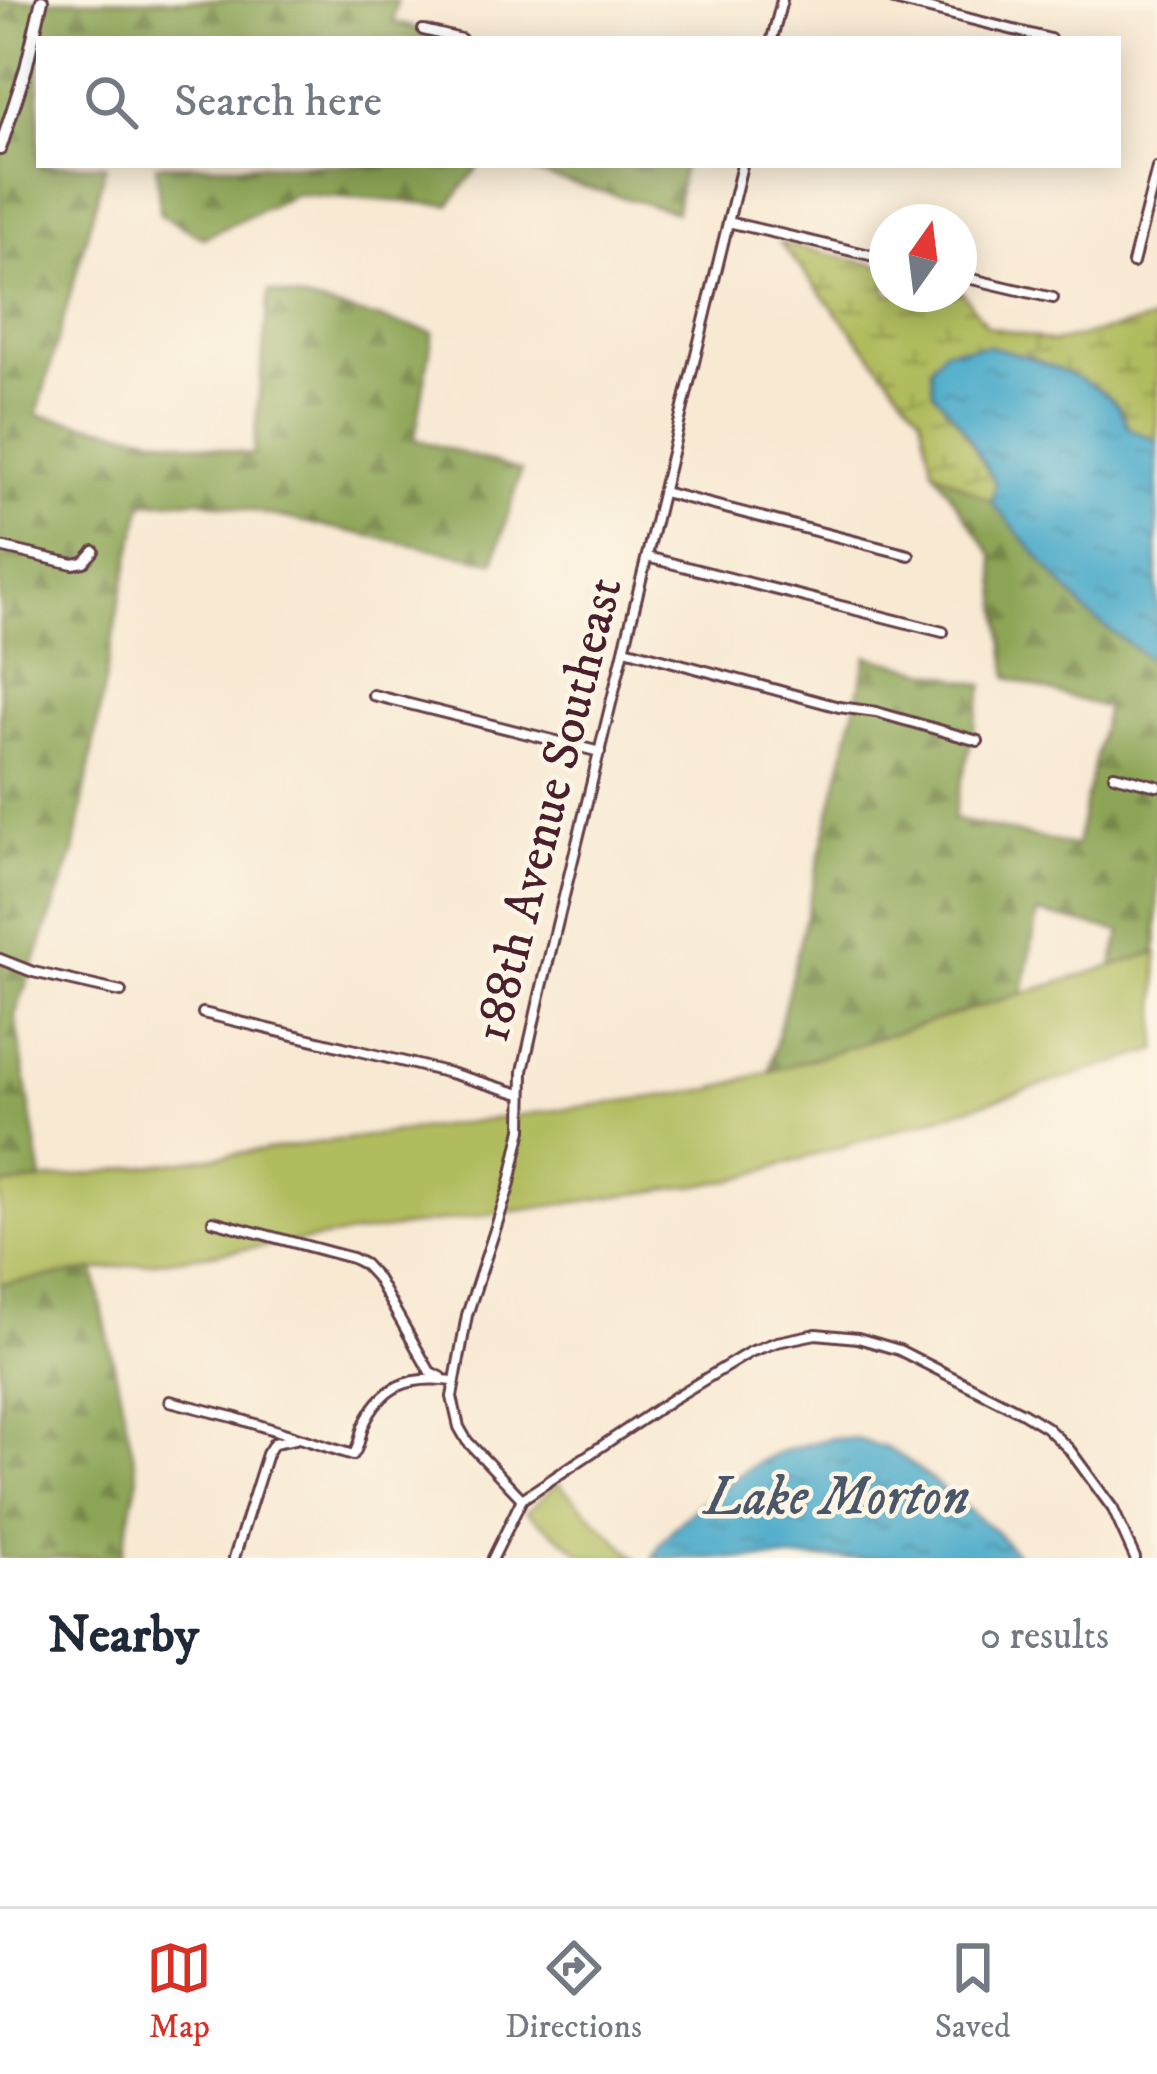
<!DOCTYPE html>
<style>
body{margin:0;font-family:"IM FELL DW Pica",serif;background:#f6f6f7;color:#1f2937}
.compass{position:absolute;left:869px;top:204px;width:108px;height:108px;border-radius:50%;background:#fff;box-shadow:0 6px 30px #0003;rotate:14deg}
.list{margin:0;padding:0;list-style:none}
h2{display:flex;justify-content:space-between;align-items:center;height:156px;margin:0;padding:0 48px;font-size:51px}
h2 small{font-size:39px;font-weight:400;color:#747a83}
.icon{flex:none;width:66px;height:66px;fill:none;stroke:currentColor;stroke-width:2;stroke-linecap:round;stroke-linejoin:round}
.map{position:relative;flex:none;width:1157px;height:1558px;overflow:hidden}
.search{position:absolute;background:#fff;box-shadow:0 6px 30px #0003;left:36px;right:36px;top:36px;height:132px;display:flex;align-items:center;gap:30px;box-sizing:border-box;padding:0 42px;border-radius:0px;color:#747a83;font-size:45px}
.sheet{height:348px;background:#fff}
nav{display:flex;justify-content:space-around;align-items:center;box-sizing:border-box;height:168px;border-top:3px solid #e0e1e3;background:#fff;font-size:33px;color:#747a83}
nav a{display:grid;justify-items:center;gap:6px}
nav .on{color:#d93025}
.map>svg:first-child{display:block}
.green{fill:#b1bc5e;stroke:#7e6e44;stroke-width:3}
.forest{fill:url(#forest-firs);stroke:#6b6240;stroke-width:3}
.wetland{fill:url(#wetland-marsh);stroke:#7e6e44;stroke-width:3}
.water{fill:url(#water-ripples);stroke:#4a657a;stroke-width:3}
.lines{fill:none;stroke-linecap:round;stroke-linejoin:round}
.minor-casing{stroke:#643d44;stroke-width:14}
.tertiary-casing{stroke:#643d44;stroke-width:16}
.minor{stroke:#fff;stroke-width:8}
.tertiary{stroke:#fff;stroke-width:10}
.labels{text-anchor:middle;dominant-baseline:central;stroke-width:9;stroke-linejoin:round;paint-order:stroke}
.street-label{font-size:51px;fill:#4a1f2b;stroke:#fcf5e5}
.water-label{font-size:54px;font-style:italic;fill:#4a576b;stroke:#fcf5e5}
</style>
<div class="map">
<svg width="1157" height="1558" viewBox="0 0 1157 1558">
<defs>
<pattern id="forest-firs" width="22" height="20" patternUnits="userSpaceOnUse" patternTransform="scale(3)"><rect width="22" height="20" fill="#8ca455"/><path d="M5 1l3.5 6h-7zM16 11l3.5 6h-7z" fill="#748547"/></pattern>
<pattern id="wetland-marsh" width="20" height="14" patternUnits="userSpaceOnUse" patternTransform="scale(3)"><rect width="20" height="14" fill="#b1bc5e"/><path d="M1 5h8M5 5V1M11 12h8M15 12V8" fill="none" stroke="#92984e"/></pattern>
<pattern id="water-ripples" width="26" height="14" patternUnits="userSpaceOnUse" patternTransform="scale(3)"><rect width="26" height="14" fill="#4babca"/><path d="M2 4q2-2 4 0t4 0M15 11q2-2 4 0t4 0" fill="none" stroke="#408ba4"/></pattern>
</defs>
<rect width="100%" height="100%" fill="#fcf5e5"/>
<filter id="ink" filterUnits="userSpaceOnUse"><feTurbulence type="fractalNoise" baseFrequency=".00833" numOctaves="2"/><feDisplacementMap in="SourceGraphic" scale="24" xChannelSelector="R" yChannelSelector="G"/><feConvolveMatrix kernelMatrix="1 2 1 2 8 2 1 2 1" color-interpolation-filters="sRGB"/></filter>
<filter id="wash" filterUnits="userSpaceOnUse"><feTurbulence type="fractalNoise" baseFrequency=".004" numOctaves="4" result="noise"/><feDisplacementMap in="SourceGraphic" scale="48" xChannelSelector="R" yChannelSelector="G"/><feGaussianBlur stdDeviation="2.7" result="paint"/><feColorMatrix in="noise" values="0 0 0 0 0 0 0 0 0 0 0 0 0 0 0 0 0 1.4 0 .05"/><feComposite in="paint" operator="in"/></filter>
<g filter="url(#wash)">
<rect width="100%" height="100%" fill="#f8e9d3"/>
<g class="green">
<path d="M1157,952V1050L734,1180L0,1284V1186L712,1089Z"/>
<path d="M558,1483L636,1558H588L526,1512Z"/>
</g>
<g class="forest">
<path d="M0,0H397L393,22L455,39H39V165H106L37,415L253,455L269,291L433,332L415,439L521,471L494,562L200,500L143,503L119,604L74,852L15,1016L42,1180L0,1186Z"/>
<path d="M156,165H480L449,205L297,194L203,238L160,214Z"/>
<path d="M506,165H683L676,212Z"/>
<path d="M933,469L991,501L1088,614L1157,665V942L1154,953L1112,966L1121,932L1038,913L1023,993L769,1072L867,656L984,685L953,819L1076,846L1106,708L1008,678L993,556Z"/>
<path d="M94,1270L138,1477L121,1558H0V1284Z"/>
</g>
<path class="wetland" d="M780,243L887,267V294H959V288L987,326L1054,342L1157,319V441L1128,428L1122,412L1113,400L1028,355L933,391L960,423L996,485L991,501L933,469L921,416Z"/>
<g class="water">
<path d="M989,346C1023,354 1089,377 1114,402C1122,409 1124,419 1128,428L1157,441V665L1088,614L991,501L996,484L960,423L933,391L931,367L944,349Z"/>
<path d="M831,1438L856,1439L886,1448L904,1458L995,1531L1020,1558H653C664,1526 743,1468 775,1454C793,1447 812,1443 831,1438Z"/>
</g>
</g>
<g filter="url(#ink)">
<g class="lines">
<defs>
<g id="minor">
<path d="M894,0L1050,39"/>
<path d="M423,30L461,39"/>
<path d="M772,39L782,0"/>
<path d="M728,222L887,259"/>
<path d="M1133,263L1157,168"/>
<path d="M959,276L1053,298"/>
<path d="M663,492L909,555"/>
<path d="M0,547L73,564L84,562L94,551"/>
<path d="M647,557L943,632"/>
<path d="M625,649L839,707L876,712L978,741"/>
<path d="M373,695L600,752"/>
<path d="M1114,775L1157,786"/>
<path d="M0,959L33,972L121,992"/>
<path d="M203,1013L450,1073L521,1094"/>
<path d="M213,1221L352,1258L364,1264L376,1277L430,1372L441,1377"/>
<path d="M170,1401L233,1417L353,1455C360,1446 359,1438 363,1427C381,1385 410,1375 453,1381"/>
<path d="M522,1499L467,1441L459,1427L452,1397L467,1315L509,1187L522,1129L523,1071L540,995L742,165"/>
<path d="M234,1558L267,1454L274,1443L295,1439"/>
<path d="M493,1558L522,1499L674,1398L750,1352L777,1342L816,1334L858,1338L899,1350L1023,1413L1046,1427L1069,1449L1113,1509L1135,1558"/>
</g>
<path id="tertiary" d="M0,149L26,68L42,0"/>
</defs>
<use href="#minor" class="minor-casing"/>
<use href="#tertiary" class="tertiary-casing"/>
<use href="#minor" class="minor"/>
<use href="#tertiary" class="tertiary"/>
</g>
</g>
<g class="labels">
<g class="street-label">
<text transform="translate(549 810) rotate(-76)">188th Avenue Southeast</text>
</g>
<g class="water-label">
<text x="837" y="1498">Lake Morton</text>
</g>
</g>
</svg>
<svg class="compass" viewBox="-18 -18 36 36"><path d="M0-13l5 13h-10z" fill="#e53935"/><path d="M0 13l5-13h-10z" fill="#747a83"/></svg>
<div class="search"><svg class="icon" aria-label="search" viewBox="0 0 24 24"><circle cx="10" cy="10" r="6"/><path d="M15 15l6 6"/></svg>Search here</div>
</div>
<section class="sheet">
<h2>Nearby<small>0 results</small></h2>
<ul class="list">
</ul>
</section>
<nav>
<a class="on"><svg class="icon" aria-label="map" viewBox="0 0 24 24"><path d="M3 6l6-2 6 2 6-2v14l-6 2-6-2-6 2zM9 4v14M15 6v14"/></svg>Map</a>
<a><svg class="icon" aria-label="directions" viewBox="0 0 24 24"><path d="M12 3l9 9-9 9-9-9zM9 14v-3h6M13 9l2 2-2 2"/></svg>Directions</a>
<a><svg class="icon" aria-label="saved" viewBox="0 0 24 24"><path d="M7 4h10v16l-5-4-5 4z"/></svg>Saved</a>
</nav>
